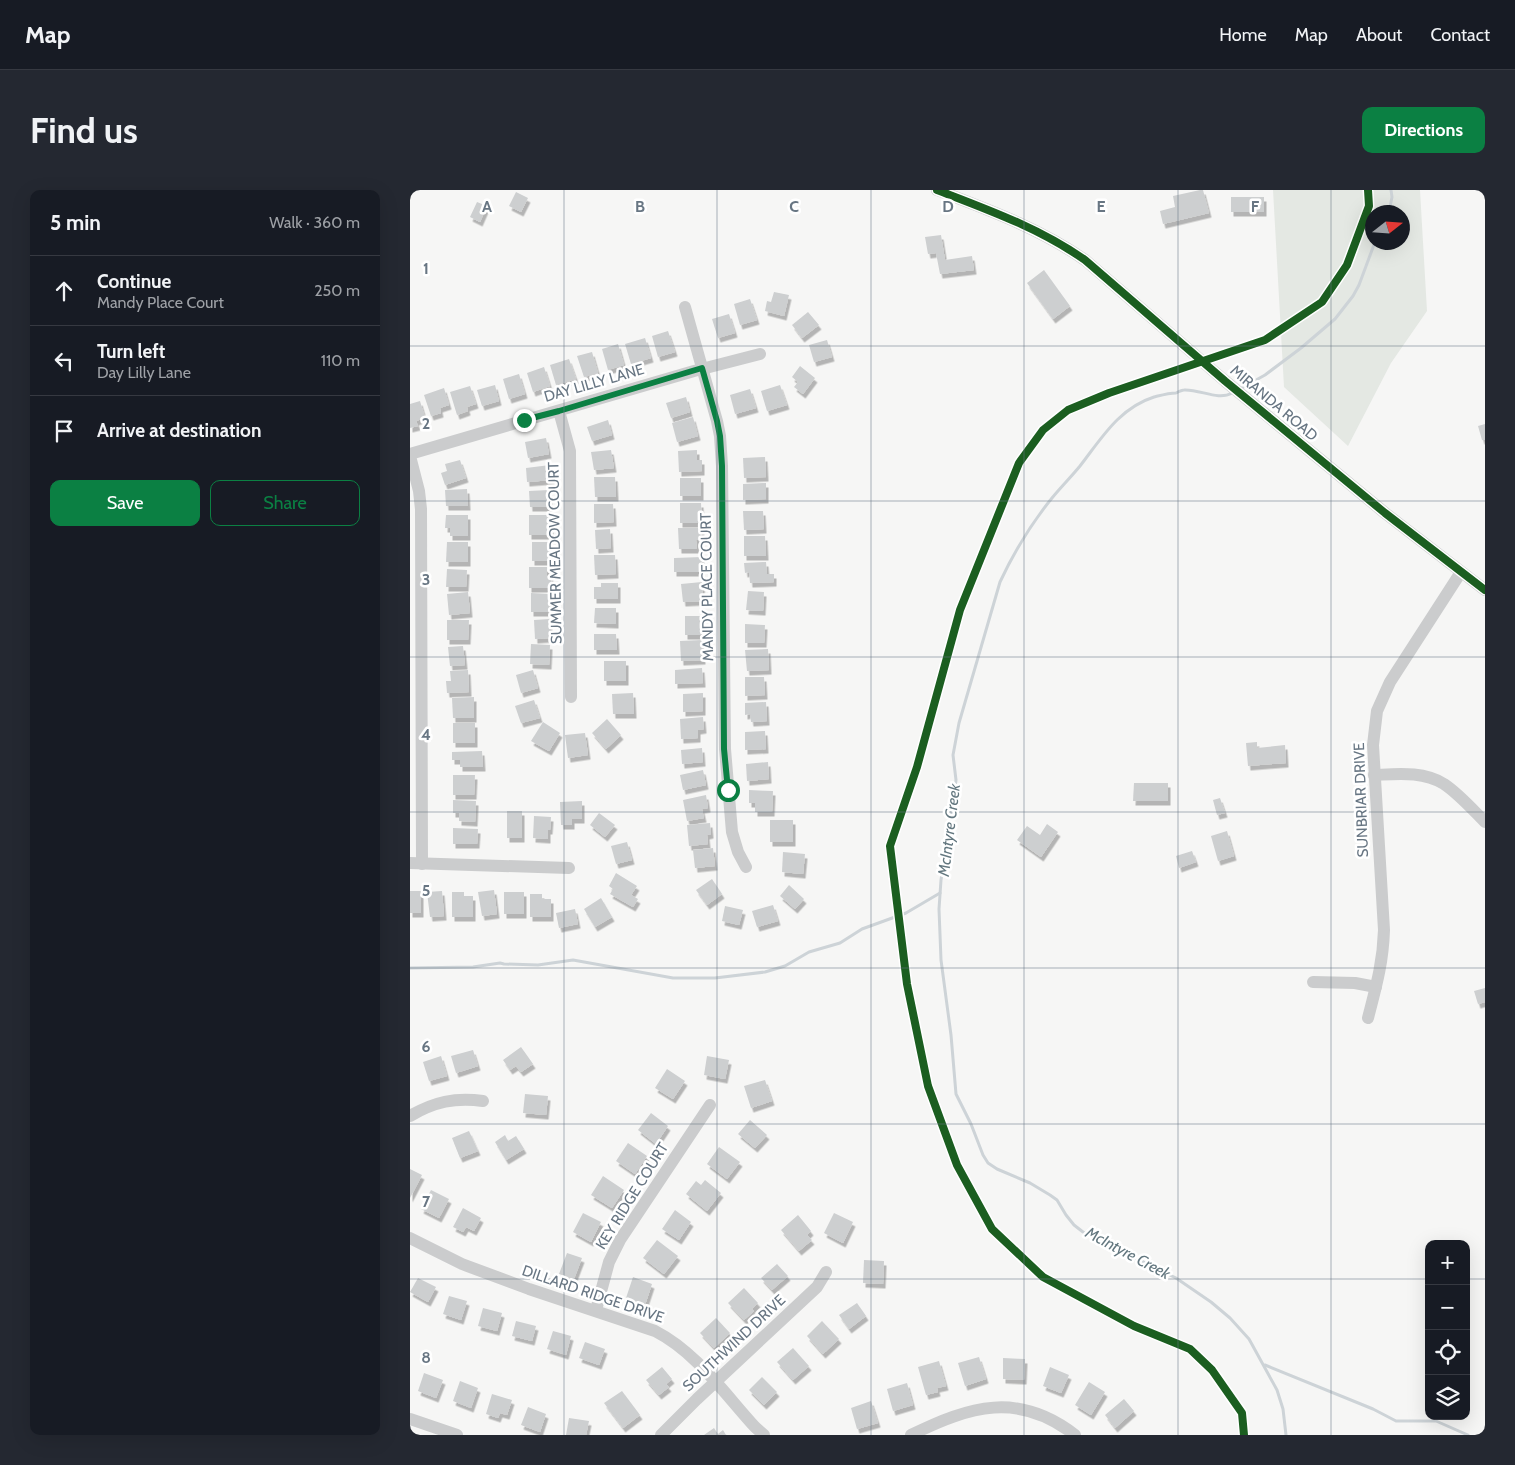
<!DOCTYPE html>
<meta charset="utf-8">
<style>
body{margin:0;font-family:Cabin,sans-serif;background:#242831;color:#f1f3f6}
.controls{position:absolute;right:15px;bottom:15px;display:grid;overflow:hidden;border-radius:10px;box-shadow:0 5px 20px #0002}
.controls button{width:45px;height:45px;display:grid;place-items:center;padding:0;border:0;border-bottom:1px solid #363941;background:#171b24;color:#f1f3f6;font:25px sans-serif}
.compass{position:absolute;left:955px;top:15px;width:45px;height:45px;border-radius:50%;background:#171b24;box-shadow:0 5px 20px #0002;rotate:73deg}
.stop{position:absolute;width:15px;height:15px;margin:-11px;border:4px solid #0b8043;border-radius:50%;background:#fff}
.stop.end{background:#0b8043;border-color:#fff;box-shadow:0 1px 5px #0008}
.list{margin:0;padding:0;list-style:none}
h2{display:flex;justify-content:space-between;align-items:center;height:65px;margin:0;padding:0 20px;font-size:21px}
h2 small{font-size:16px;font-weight:400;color:#9ea1a6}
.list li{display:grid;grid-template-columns:32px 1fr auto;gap:15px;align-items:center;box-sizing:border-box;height:70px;padding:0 20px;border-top:1px solid #363941}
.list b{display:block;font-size:19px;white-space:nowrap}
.list p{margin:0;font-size:16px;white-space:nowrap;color:#9ea1a6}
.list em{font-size:16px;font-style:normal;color:#9ea1a6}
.actions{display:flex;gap:10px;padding:15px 20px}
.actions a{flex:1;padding:11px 0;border:1px solid #0b8043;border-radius:10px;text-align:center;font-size:18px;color:#0b8043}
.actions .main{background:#0b8043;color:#fff}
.icon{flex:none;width:28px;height:28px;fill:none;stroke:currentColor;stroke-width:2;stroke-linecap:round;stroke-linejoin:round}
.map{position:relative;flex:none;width:1075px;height:1245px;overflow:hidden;border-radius:10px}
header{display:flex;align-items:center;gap:30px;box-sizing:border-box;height:70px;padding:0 25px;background:#171b24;border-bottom:1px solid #363941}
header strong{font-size:24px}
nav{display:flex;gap:28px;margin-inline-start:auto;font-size:18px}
.intro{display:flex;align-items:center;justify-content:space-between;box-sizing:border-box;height:120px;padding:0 30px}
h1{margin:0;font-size:35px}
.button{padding:12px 22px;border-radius:10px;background:#0b8043;color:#fff;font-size:18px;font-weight:700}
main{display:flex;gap:30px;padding:0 30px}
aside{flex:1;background:#171b24;border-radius:10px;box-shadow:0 5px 20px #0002}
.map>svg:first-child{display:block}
.green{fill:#e4e8e3;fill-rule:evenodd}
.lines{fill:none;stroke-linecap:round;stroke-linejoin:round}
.stream{stroke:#cdd3d7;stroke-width:3}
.building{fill:#cdcfd0;filter:url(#shadow)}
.street{stroke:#cbcccd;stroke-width:12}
.cycleway-casing{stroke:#fff;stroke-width:11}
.cycleway{stroke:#1b5e20;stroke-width:8}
.route{stroke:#0b8043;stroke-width:6}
.grid{fill:none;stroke:#687683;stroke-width:1;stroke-opacity:0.55}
.labels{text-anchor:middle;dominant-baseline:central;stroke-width:5;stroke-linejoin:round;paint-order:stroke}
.street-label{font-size:15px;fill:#687683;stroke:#fff}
.water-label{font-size:16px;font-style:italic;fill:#63777f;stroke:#fff}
.grid-label{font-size:16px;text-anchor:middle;font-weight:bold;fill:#687683;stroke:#fff;stroke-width:5;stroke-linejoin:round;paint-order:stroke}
</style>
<header>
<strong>Map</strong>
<nav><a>Home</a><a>Map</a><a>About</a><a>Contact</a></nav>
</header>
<div class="intro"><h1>Find us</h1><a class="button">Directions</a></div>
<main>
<aside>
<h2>5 min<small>Walk · 360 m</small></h2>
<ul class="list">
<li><svg class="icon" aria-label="ahead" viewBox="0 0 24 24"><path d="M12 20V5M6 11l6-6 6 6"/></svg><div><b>Continue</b><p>Mandy Place Court</p></div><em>250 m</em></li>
<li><svg class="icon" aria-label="left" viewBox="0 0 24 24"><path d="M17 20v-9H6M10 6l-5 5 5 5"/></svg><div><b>Turn left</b><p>Day Lilly Lane</p></div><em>110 m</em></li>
<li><svg class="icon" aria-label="arrive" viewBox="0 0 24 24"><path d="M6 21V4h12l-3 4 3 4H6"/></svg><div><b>Arrive at destination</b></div></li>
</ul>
<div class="actions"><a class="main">Save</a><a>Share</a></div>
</aside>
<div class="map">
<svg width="1075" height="1245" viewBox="0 0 1075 1245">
<defs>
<filter id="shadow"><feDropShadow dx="2.5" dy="4.5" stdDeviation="0" flood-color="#0004"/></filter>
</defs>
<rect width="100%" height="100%" fill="#f6f6f5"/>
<path class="green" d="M863,0H1010L1017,121L981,173L938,256L874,197ZM962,22H992V52H962Z"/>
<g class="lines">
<g class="stream">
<path d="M979,22L982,7L981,0"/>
<path d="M830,199L855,185L891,158L925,129L943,106L949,95L965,52"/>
<path d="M822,203C808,211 790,199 774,200C772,200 768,202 766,203C759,203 752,205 744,207C709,218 691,249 670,276C661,287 651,297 642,308C621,334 604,362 590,392L549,533L543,565L546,590L531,690L529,719L531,770L541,845L546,904L561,934L573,965L578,973L587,979L620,993L640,1005L647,1010L656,1025L664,1035L673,1042L690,1052L709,1060L766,1088L801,1112L820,1128L839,1149L867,1200L873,1219L876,1245"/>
<path d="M0,778L63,777L90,773L94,774L128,775L163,770L263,788H305L355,782L375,776L399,762L430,753L452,739L496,723L530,703"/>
<path d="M855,1175L963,1219L986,1231H1026L1058,1245"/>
</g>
</g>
<g class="building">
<path d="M790,0H793L799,23L753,34L750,21L765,17L763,6Z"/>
<path d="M106,2L118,8L111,22L99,16Z"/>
<rect x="821" y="7" width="33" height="15"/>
<path d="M67,12L77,16L70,32L60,27Z"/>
<path d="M531,45L535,70L562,66L564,80L530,84L526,63L518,64L515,47Z"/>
<path d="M634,80L660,116L643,129L617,93Z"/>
<path d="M364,102L379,105L374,126L355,121L357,111L361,112Z"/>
<path d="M340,109L347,130L330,135L324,114Z"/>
<path d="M398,122L409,135L392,148L382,135Z"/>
<path d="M319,124L325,143L308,148L302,129Z"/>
<path d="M258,141L265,162L248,167L242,146Z"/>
<path d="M235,148L241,168L221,174L215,154Z"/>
<path d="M417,150L422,167L404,172L399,155Z"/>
<path d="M208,154L214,175L198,180L192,159Z"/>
<path d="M182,162L188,183L174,187L167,166Z"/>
<path d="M159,169L166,189L146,195L140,175Z"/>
<path d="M390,176L405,188L393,204L384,197L388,192L382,187Z"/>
<path d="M134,177L140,196L123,202L117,183Z"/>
<path d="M109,184L115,204L99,209L93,189Z"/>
<path d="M85,195L89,211L72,216L67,200Z"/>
<path d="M370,195L377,215L357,221L351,201Z"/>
<path d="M60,196L66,214L57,217L58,221L47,225L40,202Z"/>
<path d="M34,198L39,215L30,218L31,223L21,226L14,205Z"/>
<path d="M340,199L346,218L325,224L320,205Z"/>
<path d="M276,207L280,222L261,228L256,213Z"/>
<path d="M10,211L15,228L6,231L8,236L0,238V214Z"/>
<path d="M283,227L288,246L267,252L262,233Z"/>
<path d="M198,230L202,245L182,251L177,237Z"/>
<path d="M1075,234V250H1072L1068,236Z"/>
<path d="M136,248L139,264L118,268L115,252Z"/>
<path d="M201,260L204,278L184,280L181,262Z"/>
<path d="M287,260V270H292V281L269,282L268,261Z"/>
<path d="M355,267L356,287L334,288L333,268Z"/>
<path d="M50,270L56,288L35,295L31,283L37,281L35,274Z"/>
<path d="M140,275L142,290L117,292L116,278Z"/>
<path d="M184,287H205L206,307H185Z"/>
<rect x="270" y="288" width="21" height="18"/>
<path d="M356,293V309L333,310V294Z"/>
<path d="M57,299L58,316H36L35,300Z"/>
<path d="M139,300L140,317H120L119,301Z"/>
<path d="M270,313H291L292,333H270Z"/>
<path d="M184,314H203L204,332L184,333Z"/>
<path d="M333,321H353L354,339L334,340Z"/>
<path d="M36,325H58V346H40V338H35Z"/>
<rect x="119" y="325" width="22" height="20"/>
<path d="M268,338H292V350H286L287,359H269Z"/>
<path d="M200,339L201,358L186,359L185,340Z"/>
<path d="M334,346H355L356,366H334Z"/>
<path d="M37,352H58V372H36Z"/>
<rect x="122" y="352" width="20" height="19"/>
<path d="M184,365H205L206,384L185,385Z"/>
<path d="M292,367V382H264V368Z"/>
<path d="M356,372L357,384H364V392L340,393L339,382L335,383L334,373Z"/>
<path d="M119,377H137V386H141L142,398H119Z"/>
<path d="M37,379L57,380L56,397H36Z"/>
<path d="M292,392L293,411L273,412L271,394Z"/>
<path d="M191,393H208V409H184V397H191Z"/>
<path d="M338,401L354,402L353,421L336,420Z"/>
<path d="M58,402L60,423L39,425L37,404Z"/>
<path d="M121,403L140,404L139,422H121Z"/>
<path d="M185,418H206V434L184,433Z"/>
<rect x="275" y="426" width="16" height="19"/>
<path d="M140,429V448L125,449L124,430Z"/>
<path d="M37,430H59L58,450H37Z"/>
<path d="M335,434L355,435L354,453H335Z"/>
<path d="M184,444H206L207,460H184Z"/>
<path d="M292,450L293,470L271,471L270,451Z"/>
<path d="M121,454L140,455L139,475L120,474Z"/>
<path d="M53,456L55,475L40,476L38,457Z"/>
<path d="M358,459L359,480L337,481L335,460Z"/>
<rect x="194" y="471" width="22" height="20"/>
<path d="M292,478L293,493L265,494V480Z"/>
<path d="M58,480L59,502L37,503L36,491H41L40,481Z"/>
<path d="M123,480L128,498L111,503L106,485Z"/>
<path d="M335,487H354L355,505L335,506Z"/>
<path d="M223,503L224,524H203L202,504Z"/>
<path d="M293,503V521L273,522V504Z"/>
<path d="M64,507V528H43L42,508Z"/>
<path d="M124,510L130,528L111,533L105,516Z"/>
<path d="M356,512L357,531L341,532L340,524L335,525V513Z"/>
<path d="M293,527L294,539L288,540V548L271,549L270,529Z"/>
<path d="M197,529L211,545L196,559L182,543Z"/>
<path d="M133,532L150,543L139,561L121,551Z"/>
<rect x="43" y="533" width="22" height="20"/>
<path d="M355,541L356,559L335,560V542Z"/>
<path d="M175,543L178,565L158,568L155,545Z"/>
<path d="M847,552V558L875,555L876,573L838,576L836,553Z"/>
<path d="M292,558L293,572L272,574L271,560Z"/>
<path d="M72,561L73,577H50V570H42V562Z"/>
<path d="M358,572L359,589L337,591L336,574Z"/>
<path d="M293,580L296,595L273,600L270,585Z"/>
<path d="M43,585H65L64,605H43Z"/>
<path d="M724,593H758V611H723Z"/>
<path d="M339,600L363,601L362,622H345V613H339Z"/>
<path d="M296,605L298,618L292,619L294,628L277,631L273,610Z"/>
<path d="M810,608L815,623L807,625L803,610Z"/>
<path d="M43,610L66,611L65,632L49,631V623H43Z"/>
<path d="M172,611V629H162V635H151L150,612Z"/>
<rect x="97" y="621" width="15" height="27"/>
<path d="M189,623L205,635L195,647L180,635Z"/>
<path d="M124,626L141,627L140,640H138V649L123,648Z"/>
<rect x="360" y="630" width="23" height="22"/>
<path d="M300,633L301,644L297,645L298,654L279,656L277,635Z"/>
<path d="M637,634L648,642L631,667L607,650L617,636L630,645Z"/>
<path d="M43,638L68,639L67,654H43Z"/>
<path d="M817,641L824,666L808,671L801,646Z"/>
<path d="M217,652L222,670L206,674L201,656Z"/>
<path d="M303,658L305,676L285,678L283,660Z"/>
<path d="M782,661L786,672L769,678L766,666Z"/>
<path d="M373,662L395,664L393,684L372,682Z"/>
<path d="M206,683L227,696L221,705L228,709L223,717L200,704L203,699L199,696Z"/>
<path d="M302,689L312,704L297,715L286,700Z"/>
<path d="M379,695L394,709L385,719L370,706Z"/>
<path d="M84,700L87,724L72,726L68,702Z"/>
<rect x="0" y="701" width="11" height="22"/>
<path d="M32,701L34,726L20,727L17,702Z"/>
<path d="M42,702H54V706H63V727H42Z"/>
<rect x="94" y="702" width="20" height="22"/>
<path d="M120,704H132V709H141V727H120Z"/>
<path d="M191,708L202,727L185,737L174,719Z"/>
<path d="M363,715L368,731L347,737L342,721Z"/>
<path d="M315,716L333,720L329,735L312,731Z"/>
<path d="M165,719L168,734L149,738L146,723Z"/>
<path d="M1075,798V812L1068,814L1064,801Z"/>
<path d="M111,857L123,874L111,882L106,876L100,880L93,870Z"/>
<path d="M63,860L68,876L46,883L41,866Z"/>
<path d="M31,866L37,886L19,891L13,872Z"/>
<path d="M297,866L319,870L315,889L294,885Z"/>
<path d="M257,879L275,891L263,909L245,898Z"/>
<path d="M355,890L362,911L341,918L334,896Z"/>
<path d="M115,904L138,906L136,925L113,923Z"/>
<path d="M241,923L258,936L246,954L228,940Z"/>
<path d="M340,930L357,945L345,958L328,944Z"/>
<path d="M59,941L68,961L50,968L42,948Z"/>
<path d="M95,945L98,951L106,946L114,959L96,970L85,952Z"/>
<path d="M218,953L237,966L225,984L206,971Z"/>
<path d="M309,957L330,972L317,989L297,974Z"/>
<path d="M0,979L12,985L0,1008Z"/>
<path d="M193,986L214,1000L202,1018L181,1005Z"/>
<path d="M295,990L311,1003L297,1021L276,1004L286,991L291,995Z"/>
<path d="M21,1000L39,1009L29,1028L11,1019Z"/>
<path d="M53,1018L71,1028L64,1041L56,1037L53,1042L43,1037Z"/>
<path d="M265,1020L281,1032L269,1050L252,1039Z"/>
<path d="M173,1023L191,1032L181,1052L163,1042Z"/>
<path d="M424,1023L443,1032L433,1053L414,1043Z"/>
<path d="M388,1025L401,1041L397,1045L402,1050L389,1061L371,1040Z"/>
<path d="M247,1050L268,1066L254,1084L233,1068Z"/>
<path d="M157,1063L172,1068L164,1089L149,1084Z"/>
<path d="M454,1070L474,1071L473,1094L453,1093Z"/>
<path d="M367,1074L378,1086L362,1100L351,1088Z"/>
<path d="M223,1087L242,1094L235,1115L216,1108Z"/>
<path d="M8,1088L26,1097L18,1112L0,1102Z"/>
<path d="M334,1098L348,1113L342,1119L344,1121L334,1130L318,1113Z"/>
<path d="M39,1106L57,1111L51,1130L33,1124Z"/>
<path d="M447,1113L456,1126L439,1139L429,1125Z"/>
<path d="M73,1118L92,1123L87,1141L68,1136Z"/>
<path d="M306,1128L320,1143L304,1158L290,1143Z"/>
<path d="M106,1131L126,1136L122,1151L102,1146Z"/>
<path d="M412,1131L429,1149L413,1164L397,1146Z"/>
<path d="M143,1141L161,1146L156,1165L137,1159Z"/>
<path d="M175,1152L195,1159L189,1175L169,1168Z"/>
<path d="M383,1158L399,1176L383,1190L367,1172Z"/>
<path d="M569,1167L576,1189L555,1196L548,1173Z"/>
<path d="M593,1168L615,1169L614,1190L593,1189Z"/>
<path d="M529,1171L536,1196L527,1198L528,1202L516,1205L508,1177Z"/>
<path d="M252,1177L262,1189L256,1194L259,1197L249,1205L236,1190Z"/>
<path d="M640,1177L659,1185L651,1203L633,1196Z"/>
<path d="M14,1183L33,1190L26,1208L8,1201Z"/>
<path d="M352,1187L367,1202L354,1215L339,1200Z"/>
<path d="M50,1191L68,1198L61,1218L43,1211Z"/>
<path d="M679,1192L695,1202L681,1225L665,1215Z"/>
<path d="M497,1193L503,1215L483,1221L477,1199Z"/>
<path d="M212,1201L230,1225L213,1238L194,1213Z"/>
<path d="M82,1204L102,1210L97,1225L90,1223L88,1228L76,1224Z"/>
<path d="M714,1209L724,1221L705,1238L695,1225Z"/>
<path d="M461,1211L468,1233L447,1239L441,1218Z"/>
<path d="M118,1217L136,1224L130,1242L111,1235Z"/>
<path d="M159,1228L179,1231L176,1245H156Z"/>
<path d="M304,1238L308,1244L313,1240L316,1245H294Z"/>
</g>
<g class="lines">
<g class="street">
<path d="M527,0C579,20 629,38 675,70L815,191L975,323L1075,400"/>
<path d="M275,117L307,231L310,246L312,276L315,559L322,642L328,662L336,677"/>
<path d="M149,221L160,261L161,507"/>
<path d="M0,264L284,181L350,164"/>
<path d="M0,266L9,301L11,319L12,674"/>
<path d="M964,585C988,584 1013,581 1034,594C1049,604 1062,619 1075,632"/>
<path d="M0,673L159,678"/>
<path d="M903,792L945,793L966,797"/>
<path d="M958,828C966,797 973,773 974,740L963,555L967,521L980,492L1051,382"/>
<path d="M0,926C24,912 45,907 73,911"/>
<path d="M0,1048L52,1074L119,1099L245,1141C286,1162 314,1203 345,1237L354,1245"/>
<path d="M186,1120L199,1072L210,1050L300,915"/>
<path d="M0,1229L47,1245"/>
<path d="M251,1245L287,1209L407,1097L416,1082"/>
<path d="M501,1245C560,1216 608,1201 665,1245"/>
</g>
<defs>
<g id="cycleway">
<path d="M527,0C579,20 629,38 675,70L815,191L975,323L1075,400"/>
<path d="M834,1245L832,1223L802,1180L780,1159L724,1136L633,1087L582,1039L547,975L518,896L497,794L480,656L507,577L550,420L609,273L633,240L658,220L699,203L855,150L912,112L937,75L959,16L958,0"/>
</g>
</defs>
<use href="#cycleway" class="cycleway-casing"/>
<use href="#cycleway" class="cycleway"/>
</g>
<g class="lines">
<path class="route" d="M114,230L149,221L292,178L307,231L310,246L312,276L314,559L318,600"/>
</g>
<path class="grid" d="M154,0V1245M307,0V1245M461,0V1245M614,0V1245M768,0V1245M921,0V1245M0,156H1075M0,311H1075M0,467H1075M0,622H1075M0,778H1075M0,934H1075M0,1089H1019M1056,1089H1075"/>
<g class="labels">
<g class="street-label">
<text transform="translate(184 193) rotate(-16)">DAY LILLY LANE</text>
<text transform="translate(864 213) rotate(40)">MIRANDA ROAD</text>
<text transform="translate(145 363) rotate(-91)">SUMMER MEADOW COURT</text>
<text transform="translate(297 397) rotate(-91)">MANDY PLACE COURT</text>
<text transform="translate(951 610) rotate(-92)">SUNBRIAR DRIVE</text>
<text transform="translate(222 1006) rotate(-58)">KEY RIDGE COURT</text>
<text transform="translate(183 1104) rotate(19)">DILLARD RIDGE DRIVE</text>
<text transform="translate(324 1153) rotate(-43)">SOUTHWIND DRIVE</text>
</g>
<g class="water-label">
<text transform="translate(539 640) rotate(-83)">McIntyre Creek</text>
<text transform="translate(718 1063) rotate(28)">McIntyre Creek</text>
</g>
</g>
<g class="grid-label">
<text x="77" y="22">A</text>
<text x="230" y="22">B</text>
<text x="384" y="22">C</text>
<text x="538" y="22">D</text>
<text x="691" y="22">E</text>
<text x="845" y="22">F</text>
<text x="16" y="84">1</text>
<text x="16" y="239">2</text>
<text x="16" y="395">3</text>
<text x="16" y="550">4</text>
<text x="16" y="706">5</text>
<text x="16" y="862">6</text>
<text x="16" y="1017">7</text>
<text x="16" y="1173">8</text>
</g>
</svg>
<div class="controls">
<button>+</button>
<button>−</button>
<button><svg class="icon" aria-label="locate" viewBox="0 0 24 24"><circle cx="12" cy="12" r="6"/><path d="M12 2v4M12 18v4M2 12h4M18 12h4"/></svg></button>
<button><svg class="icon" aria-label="layers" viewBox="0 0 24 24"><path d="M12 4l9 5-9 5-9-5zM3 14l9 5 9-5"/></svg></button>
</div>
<svg class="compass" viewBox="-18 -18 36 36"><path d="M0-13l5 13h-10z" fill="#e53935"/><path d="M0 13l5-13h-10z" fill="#9ea1a6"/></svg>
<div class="stop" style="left:318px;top:600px"></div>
<div class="stop end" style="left:114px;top:230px"></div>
</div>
</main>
